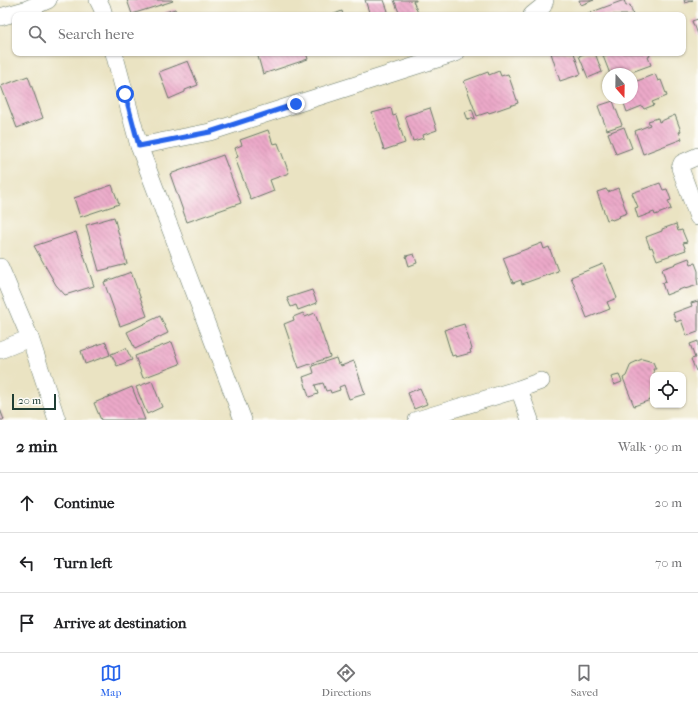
<!DOCTYPE html>
<meta charset="utf-8">
<style>
body{margin:0;font-family:"IM FELL French Canon",serif;background:#f6f6f6;color:#202124}
.controls{position:absolute;right:12px;bottom:12px;display:grid;overflow:hidden;border-radius:8px;box-shadow:0 1px 3px #0004}
.controls button{width:36px;height:36px;display:grid;place-items:center;padding:0;border:0;border-bottom:1px solid #e0e0e0;background:#fff;color:#202124;font:20px sans-serif}
.compass{position:absolute;left:602px;top:68px;width:36px;height:36px;border-radius:50%;background:#fff;box-shadow:0 1px 3px #0004;rotate:160deg}
.scale{position:absolute;left:12px;bottom:10px;width:44px;box-sizing:border-box;padding-left:4px;border:2px solid #1f3d34;border-top:0;font-size:11px;line-height:14px;white-space:nowrap;color:#1f3d34;-webkit-text-stroke:3px #fdfcf7;paint-order:stroke}
.stop{position:absolute;width:12px;height:12px;margin:-9px;border:3px solid #2563eb;border-radius:50%;background:#fff}
.stop.end{background:#2563eb;border-color:#fff;box-shadow:0 1px 4px #0008}
.list{margin:0;padding:0;list-style:none}
h2{display:flex;justify-content:space-between;align-items:center;height:52px;margin:0;padding:0 16px;font-size:17px}
h2 small{font-size:13px;font-weight:400;color:#757577}
.list li{display:grid;grid-template-columns:26px 1fr auto;gap:12px;align-items:center;box-sizing:border-box;height:60px;padding:0 16px;border-top:1px solid #e0e0e0}
.list b{display:block;font-size:15px;white-space:nowrap}
.list em{font-size:13px;font-style:normal;color:#757577}
.icon{flex:none;width:22px;height:22px;fill:none;stroke:currentColor;stroke-width:2;stroke-linecap:round;stroke-linejoin:round}
.map{position:relative;flex:none;width:698px;height:420px;overflow:hidden}
.search{position:absolute;background:#fff;box-shadow:0 1px 3px #0004;left:12px;right:12px;top:12px;height:44px;display:flex;align-items:center;gap:10px;box-sizing:border-box;padding:0 14px;border-radius:8px;color:#757577;font-size:15px}
.sheet{height:232px;background:#fff}
nav{display:flex;justify-content:space-around;align-items:center;box-sizing:border-box;height:56px;border-top:1px solid #e0e0e0;background:#fff;font-size:11px;color:#757577}
nav a{display:grid;justify-items:center;gap:2px}
nav .on{color:#2563eb}
.map>svg:first-child{display:block}
.building{fill:url(#building-back-hatch)}
.lines{fill:none;stroke-linecap:round;stroke-linejoin:round}
.street-casing{stroke:#676;stroke-width:18}
.street{stroke:#fff;stroke-width:17}
.route{stroke:#2563eb;stroke-width:5}
</style>
<div class="map">
<svg width="698" height="420" viewBox="0 0 698 420">
<defs>
<pattern id="building-back-hatch" width="6" height="6" patternUnits="userSpaceOnUse"><rect width="6" height="6" fill="#eca9c9"/><path d="M-1 5l2 2M0 0l6 6M5-1l2 2" fill="none" stroke="#bf8ba4"/></pattern>
</defs>
<rect width="100%" height="100%" fill="#fdfcf7"/>
<filter id="ink" filterUnits="userSpaceOnUse"><feTurbulence type="fractalNoise" baseFrequency=".025" numOctaves="2"/><feDisplacementMap in="SourceGraphic" scale="8" xChannelSelector="R" yChannelSelector="G"/><feConvolveMatrix kernelMatrix="1 2 1 2 8 2 1 2 1" color-interpolation-filters="sRGB"/></filter>
<filter id="wash" filterUnits="userSpaceOnUse"><feTurbulence type="fractalNoise" baseFrequency=".012" numOctaves="4" result="noise"/><feDisplacementMap in="SourceGraphic" scale="16" xChannelSelector="R" yChannelSelector="G"/><feGaussianBlur stdDeviation="0.9" result="paint"/><feColorMatrix in="noise" values="0 0 0 0 0 0 0 0 0 0 0 0 0 0 0 0 0 1.4 0 .05"/><feComposite in="paint" operator="in"/></filter>
<g filter="url(#wash)">
<rect width="100%" height="100%" fill="#eae3c2"/>
<g id="blocks">
<g class="building">
<path d="M127,0H172L173,1L132,14Z"/>
<path d="M365,0H384L388,11L386,12L387,15H370Z"/>
<path d="M394,0H416V1H413L418,13L413,15H400Z"/>
<path d="M579,0H594L581,5Z"/>
<path d="M624,0L626,6L630,5L633,15H584Z"/>
<path d="M684,0H693L685,3Z"/>
<path d="M175,9L177,15H156Z"/>
<path d="M342,11L343,15H332Z"/>
<path d="M698,19V37L692,21Z"/>
<path d="M257,53H306L308,59L263,74Z"/>
<path d="M551,53H574L581,74L560,81Z"/>
<path d="M586,53H595L602,72L588,78L579,56Z"/>
<path d="M612,53H649L650,56L648,57L651,65L626,74H610L603,56Z"/>
<path d="M188,61L198,85L185,90V92L169,99L159,72Z"/>
<path d="M499,71L501,76L508,74L518,103L489,113V112L477,116L464,81L488,72L489,75Z"/>
<path d="M655,74L658,81L661,80L667,96L652,102L654,105L644,109L642,106L627,112L622,98H632V83Z"/>
<path d="M28,76L43,118L17,128L1,86Z"/>
<path d="M613,101L622,125L607,130L598,106Z"/>
<path d="M391,108L393,116L396,115L405,143L384,150L372,113Z"/>
<path d="M430,108L437,130L423,135L424,138L413,141L405,116Z"/>
<path d="M472,109L475,118L468,120L465,112Z"/>
<path d="M675,115L681,131L679,132L682,139L643,154L635,131L650,125L648,121L658,118L659,122Z"/>
<path d="M624,127L632,148L616,154L608,133Z"/>
<path d="M268,130L273,144L278,143L289,173L270,180L274,191L251,200L235,158L238,157L235,148L242,145L240,140Z"/>
<path d="M223,155L241,203L187,222L170,174Z"/>
<path d="M660,183L663,190L667,189L671,200L668,201L671,209L655,215L654,212L638,218L635,208L638,207L632,193Z"/>
<path d="M112,185L119,204L80,217L74,198Z"/>
<path d="M618,188L627,213L619,216L620,217L612,220L611,219L607,220L597,192L606,189L608,192Z"/>
<path d="M114,217L127,264L99,271L86,225Z"/>
<path d="M676,224L678,231L682,230L687,242L683,243L686,250L657,260L652,247L650,248L646,237L662,231V229Z"/>
<path d="M76,232L94,286L65,295L56,285L34,246Z"/>
<path d="M542,243L544,249L549,247L558,271L522,284L521,280L513,283L503,258Z"/>
<path d="M414,254L417,263L409,266L406,256Z"/>
<path d="M689,258L691,264L695,263L698,271V278L697,279L698,285L685,289L684,288L666,295L662,283L666,282L662,269L676,264V263Z"/>
<path d="M603,264L617,298L607,302L610,309L587,318L571,277Z"/>
<path d="M131,272L147,316L120,326L104,282Z"/>
<path d="M312,290L317,303L298,310L296,305L291,307L287,298Z"/>
<path d="M698,301V332L687,336L681,320L676,322L673,313L692,306L691,303Z"/>
<path d="M303,313L305,317L315,313L330,357L299,368L284,324L294,320L293,317Z"/>
<path d="M160,316L168,333L135,349L127,332Z"/>
<path d="M464,324L472,349L470,350L471,353L456,357L455,355L452,356L444,330Z"/>
<path d="M698,341V370L696,371L691,359L695,358L690,344Z"/>
<path d="M106,342L110,355L85,364L81,351Z"/>
<path d="M172,342L180,364L143,378L135,356Z"/>
<path d="M126,348L132,360L117,366L111,354Z"/>
<path d="M336,358L338,364L340,363L341,366L354,361L365,394L349,399L344,385L339,387L340,390L331,393L330,390L326,391L323,383L315,385L318,394L309,397L303,377L314,373L312,366Z"/>
<path d="M642,359L653,362L656,369H653L655,375H653V399L634,406L623,378L626,376L631,364Z"/>
<path d="M619,375L622,382L614,385L611,377Z"/>
<path d="M152,381L162,407L147,414L136,387Z"/>
<path d="M132,387L145,420H101L94,403Z"/>
<path d="M420,388L427,404L414,409L408,393Z"/>
<path d="M0,409L4,420H0Z"/>
</g>
</g>
</g>
<g filter="url(#ink)">
<use href="#blocks" fill-opacity="0" stroke="#676" stroke-width="1"/>
<g class="lines">
<defs>
<g id="street">
<path d="M98,0L102,8L104,15"/>
<path d="M532,15L543,6L545,0"/>
<path d="M0,17L25,10L48,0"/>
<path d="M114,53L139,146L243,420"/>
<path d="M139,146L210,132L296,104L456,53"/>
<path d="M698,156L682,163L680,168L698,217"/>
<path d="M0,267L30,338L0,350"/>
<path d="M30,338L57,420"/>
<path d="M519,389L530,420"/>
<path d="M417,420L519,389L541,381"/>
</g>
</defs>
<use href="#street" class="street-casing"/>
<use href="#street" class="street"/>
</g>
</g>
<g class="lines" filter="url(#ink)">
<path class="route" d="M125,94L139,146L210,132L296,104"/>
</g>
</svg>
<div class="controls">
<button><svg class="icon" aria-label="locate" viewBox="0 0 24 24"><circle cx="12" cy="12" r="6"/><path d="M12 2v4M12 18v4M2 12h4M18 12h4"/></svg></button>
</div>
<svg class="compass" viewBox="-18 -18 36 36"><path d="M0-13l5 13h-10z" fill="#e53935"/><path d="M0 13l5-13h-10z" fill="#757577"/></svg>
<div class="scale">20 m</div>
<div class="stop" style="left:125px;top:94px"></div>
<div class="stop end" style="left:296px;top:104px"></div>
<div class="search"><svg class="icon" aria-label="search" viewBox="0 0 24 24"><circle cx="10" cy="10" r="6"/><path d="M15 15l6 6"/></svg>Search here</div>
</div>
<section class="sheet">
<h2>2 min<small>Walk · 90 m</small></h2>
<ul class="list">
<li><svg class="icon" aria-label="ahead" viewBox="0 0 24 24"><path d="M12 20V5M6 11l6-6 6 6"/></svg><div><b>Continue</b></div><em>20 m</em></li>
<li><svg class="icon" aria-label="left" viewBox="0 0 24 24"><path d="M17 20v-9H6M10 6l-5 5 5 5"/></svg><div><b>Turn left</b></div><em>70 m</em></li>
<li><svg class="icon" aria-label="arrive" viewBox="0 0 24 24"><path d="M6 21V4h12l-3 4 3 4H6"/></svg><div><b>Arrive at destination</b></div></li>
</ul>
</section>
<nav>
<a class="on"><svg class="icon" aria-label="map" viewBox="0 0 24 24"><path d="M3 6l6-2 6 2 6-2v14l-6 2-6-2-6 2zM9 4v14M15 6v14"/></svg>Map</a>
<a><svg class="icon" aria-label="directions" viewBox="0 0 24 24"><path d="M12 3l9 9-9 9-9-9zM9 14v-3h6M13 9l2 2-2 2"/></svg>Directions</a>
<a><svg class="icon" aria-label="saved" viewBox="0 0 24 24"><path d="M7 4h10v16l-5-4-5 4z"/></svg>Saved</a>
</nav>
